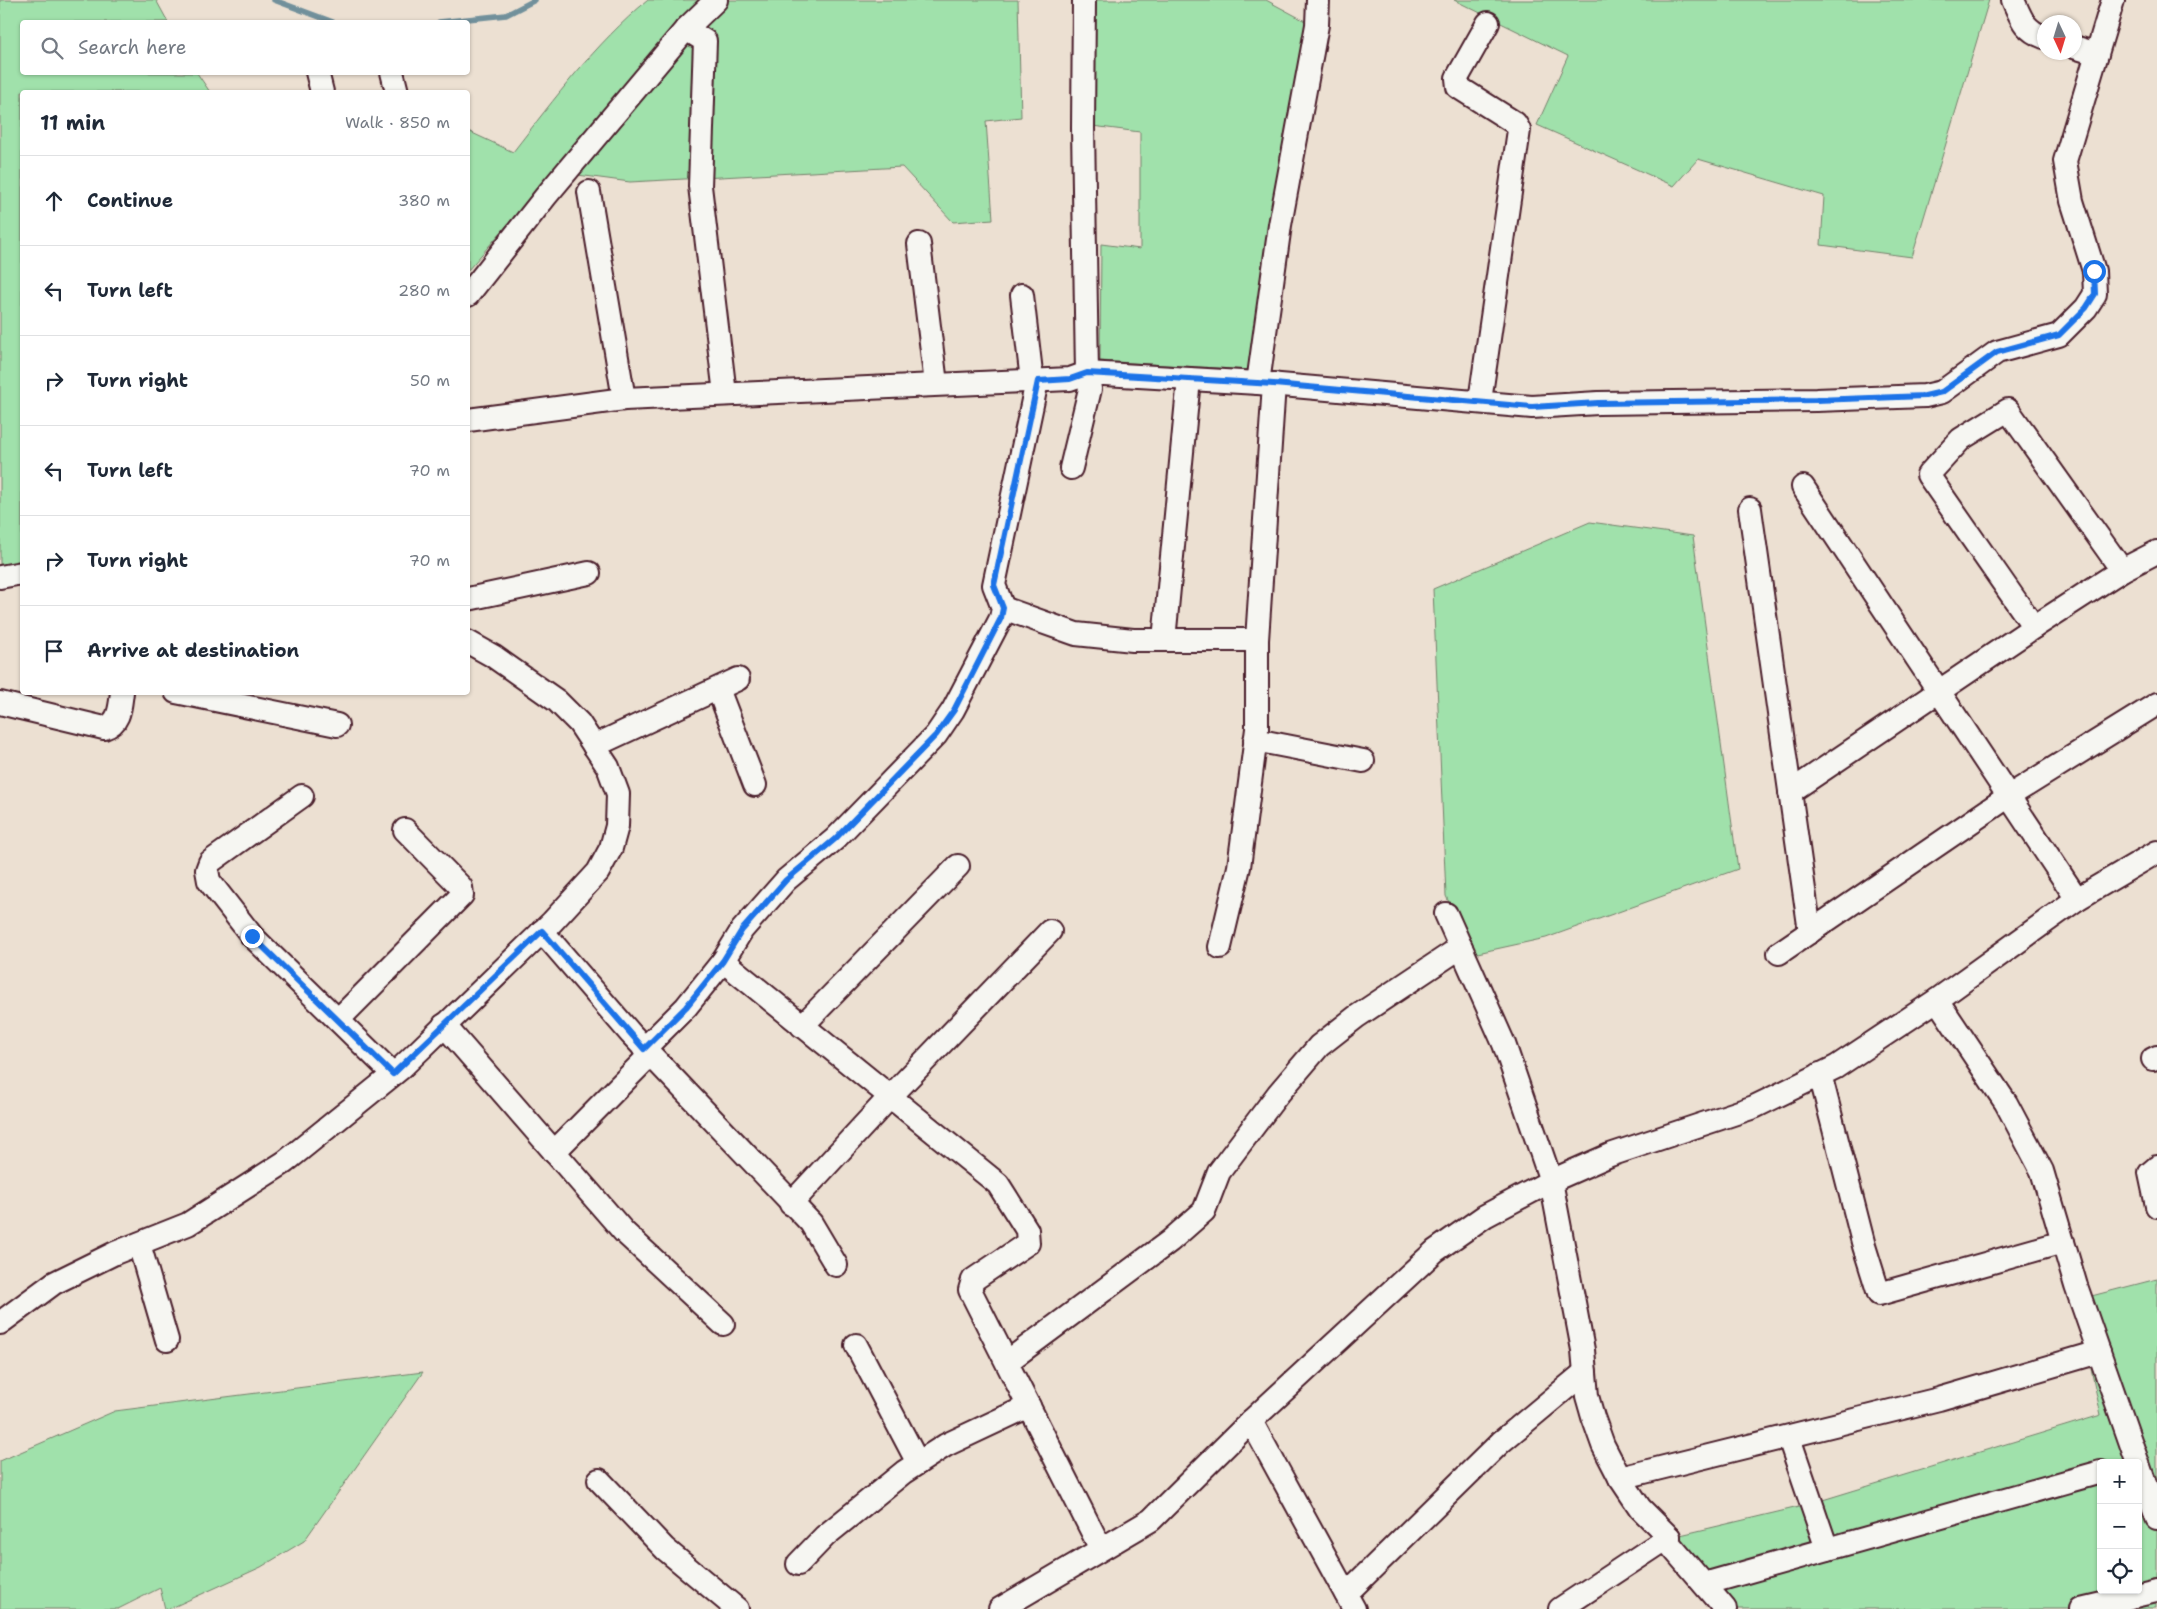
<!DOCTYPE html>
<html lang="en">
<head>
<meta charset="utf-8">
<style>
  :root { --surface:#fff; --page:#f2f2f3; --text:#1f2937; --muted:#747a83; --line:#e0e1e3 }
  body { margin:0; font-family:"Shantell Sans",sans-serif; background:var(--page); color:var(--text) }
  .controls { position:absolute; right:15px; bottom:15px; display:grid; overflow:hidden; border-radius:5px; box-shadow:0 1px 4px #0004 }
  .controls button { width:45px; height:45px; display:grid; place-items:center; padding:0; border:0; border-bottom:1px solid var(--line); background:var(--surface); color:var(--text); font:25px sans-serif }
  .compass { position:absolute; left:2037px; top:15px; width:45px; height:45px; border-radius:50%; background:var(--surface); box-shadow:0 1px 4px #0004; rotate:176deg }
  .stop { position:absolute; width:15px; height:15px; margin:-11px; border:4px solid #1a73e8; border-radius:50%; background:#fff }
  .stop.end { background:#1a73e8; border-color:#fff; box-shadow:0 1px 5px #0008 }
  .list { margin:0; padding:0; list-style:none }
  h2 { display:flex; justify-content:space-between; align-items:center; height:65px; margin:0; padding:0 20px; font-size:21px }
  h2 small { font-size:16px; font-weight:400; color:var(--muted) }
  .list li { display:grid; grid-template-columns:32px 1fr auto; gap:15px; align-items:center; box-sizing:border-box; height:90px; padding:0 20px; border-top:1px solid var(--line) }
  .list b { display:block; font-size:19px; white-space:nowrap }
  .list em { font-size:16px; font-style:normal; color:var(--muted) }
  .icon { flex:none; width:28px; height:28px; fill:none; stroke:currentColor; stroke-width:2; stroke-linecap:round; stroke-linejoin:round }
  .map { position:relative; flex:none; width:2157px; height:1609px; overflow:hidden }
  .search { position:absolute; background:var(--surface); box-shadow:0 1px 4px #0004; left:20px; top:20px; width:450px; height:55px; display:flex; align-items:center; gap:12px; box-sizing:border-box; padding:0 18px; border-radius:5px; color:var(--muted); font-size:19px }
  .panel { position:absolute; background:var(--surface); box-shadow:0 1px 4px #0004; left:20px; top:90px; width:450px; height:605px; border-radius:5px }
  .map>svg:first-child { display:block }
</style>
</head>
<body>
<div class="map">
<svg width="2157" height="1609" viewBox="0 0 2157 1609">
  <rect width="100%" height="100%" fill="#ece0d2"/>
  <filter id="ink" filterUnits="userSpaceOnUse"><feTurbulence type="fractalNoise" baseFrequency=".02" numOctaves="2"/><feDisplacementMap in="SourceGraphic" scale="10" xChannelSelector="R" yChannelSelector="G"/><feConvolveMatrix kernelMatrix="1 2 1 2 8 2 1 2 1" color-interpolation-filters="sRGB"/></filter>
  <g filter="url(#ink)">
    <g fill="#a0e1ab" stroke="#75806b" fill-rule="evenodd">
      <path d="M0,0H156L168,22H22V72L197,73L210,92H22V567L0,570Z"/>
      <path d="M648,0H1018L1021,117L986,121L993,219L953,222L902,167L630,182L570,174L536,192L468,270V131L513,152C555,98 595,44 648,0Z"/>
      <path d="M1094,0H1266L1307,22L1250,370L1100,361L1101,244L1140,249V132L1092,126Z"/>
      <path d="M1454,0H1989L1912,257L1821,245L1824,196L1698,159L1674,186L1537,125L1568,56Z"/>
      <path d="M1590,522L1693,536L1738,869L1546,938L1473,954L1446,896L1433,589Z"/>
      <path d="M2157,1279V1609H1733L1672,1537L1803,1506L2101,1415L2076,1300ZM2101,1463H2138V1590H2101Z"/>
      <path d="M423,1372L304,1541L261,1567L169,1609H165L160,1588L118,1609H0V1461L115,1411Z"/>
    </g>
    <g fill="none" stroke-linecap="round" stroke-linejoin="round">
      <g stroke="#71909b" stroke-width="5.5">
        <path d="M274,0L333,22"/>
        <path d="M439,22L506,15L535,0"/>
      </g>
      <defs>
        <g id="street">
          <path d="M2013,0C2021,18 2024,30 2044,37"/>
          <path d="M686,29L705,41L700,186L725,394"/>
          <path d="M2074,47L2097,54"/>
          <path d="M317,72L322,92"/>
          <path d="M392,72L397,92"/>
          <path d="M589,192L624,399"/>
          <path d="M919,244L936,384"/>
          <path d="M468,295L546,196L686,29L716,0"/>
          <path d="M1022,295L1032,381"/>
          <path d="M1258,383L1532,407L1598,403L1816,400L1925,396L1942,392L1997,352L2059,335L2086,308L2095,294L2094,271L2072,201L2065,161L2113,0"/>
          <path d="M1480,401L1519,130L1515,123L1458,87L1457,78L1488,23"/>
          <path d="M468,420L624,399L1070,379L1087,373L1083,128L1084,0"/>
          <path d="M1071,468L1090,389L1087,373L1258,383L1280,225L1317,25L1318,0"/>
          <path d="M1803,487L2077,899"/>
          <path d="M1750,509L1810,932"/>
          <path d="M0,577L22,573"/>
          <path d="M468,599L589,573"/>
          <path d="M1003,608L1076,634L1133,640H1257"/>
          <path d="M2034,627L1928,475L1961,439L2008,410L2122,570"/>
          <path d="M1164,640L1189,379"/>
          <path d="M718,689L755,785"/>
          <path d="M176,692L337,725"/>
          <path d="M0,703L104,728C120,723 120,707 122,692"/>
          <path d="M1255,740L1363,761"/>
          <path d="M594,746L738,679"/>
          <path d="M1790,792L2034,627L2122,570L2157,552"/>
          <path d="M302,796L210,862L207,870L209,881L252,936L393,1074"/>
          <path d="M1446,914L1504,1044L1551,1181L1583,1350L1587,1396L1593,1417L1603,1445L1620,1478L1640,1508L1669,1537L1666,1540L1725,1609"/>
          <path d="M542,931L631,1034L811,1223L836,1265"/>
          <path d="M1220,947L1239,867L1257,729V640L1274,384"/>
          <path d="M1779,953L2009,796L2157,704"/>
          <path d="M723,961L742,930L786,880L835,839L936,735L953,710L1001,618L1003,608L994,585L1037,381"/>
          <path d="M1937,1000L2006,1103L2042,1171L2076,1286L2157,1518"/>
          <path d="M338,1020L462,895L461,887L405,830"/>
          <path d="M444,1025L624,1232L723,1324"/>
          <path d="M802,1026L958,866"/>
          <path d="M644,1049L686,1007L723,961L998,1184L1027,1230L1028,1243L973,1280L970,1290L1101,1549"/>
          <path d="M2153,1059L2157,1057"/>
          <path d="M1820,1074L1864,1246L1879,1294L2063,1242"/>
          <path d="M554,1152L650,1055"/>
          <path d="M2157,1167L2150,1173L2157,1206"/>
          <path d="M791,1204L889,1098L1050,931"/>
          <path d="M139,1244L167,1340"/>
          <path d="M0,1323L54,1283L115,1253L188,1224L285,1162L400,1069L552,922L598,872L611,848L617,826L618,794L608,767L579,723L557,701L493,656L468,642"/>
          <path d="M856,1345L918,1463"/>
          <path d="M1007,1362L1170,1241L1204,1211L1219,1172L1278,1094L1319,1046L1356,1017L1461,947"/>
          <path d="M1251,1421L1354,1609"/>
          <path d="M1789,1438L1827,1549"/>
          <path d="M1620,1478L1939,1399L2099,1352"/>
          <path d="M599,1480L665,1549L737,1609"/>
          <path d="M798,1564L825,1536L904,1472L946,1445L1029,1406"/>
          <path d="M1704,1584L2101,1472"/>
          <path d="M1346,1594L1501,1442L1585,1372"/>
          <path d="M1000,1609L1151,1520L1251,1421L1435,1251L1485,1216L1551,1181L1610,1155L1754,1107L1836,1067L1937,1000L2077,899L2157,852"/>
          <path d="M1560,1609L1669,1537"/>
          <path d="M2080,1609L2157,1591"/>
        </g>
      </defs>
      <use href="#street" stroke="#4a1f2b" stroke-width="26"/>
      <use href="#street" stroke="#f6f6f2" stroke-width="22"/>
    </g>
  </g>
  <g fill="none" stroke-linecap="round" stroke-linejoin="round" filter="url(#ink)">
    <path stroke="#1a73e8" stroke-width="6" d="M252,936L393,1074L542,931L644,1049L686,1007L723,961L742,930L786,880L835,839L936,735L954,710L1001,618L1003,608L994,585L1038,381L1070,379L1087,373L1274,384L1532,407L1598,403L1816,400L1925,396L1942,392L1997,352L2059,335L2086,308L2095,294L2094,271"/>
  </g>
</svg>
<div class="controls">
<button>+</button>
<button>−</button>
<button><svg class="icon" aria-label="locate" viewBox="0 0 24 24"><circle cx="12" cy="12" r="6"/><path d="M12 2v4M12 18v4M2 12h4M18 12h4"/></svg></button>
</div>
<svg class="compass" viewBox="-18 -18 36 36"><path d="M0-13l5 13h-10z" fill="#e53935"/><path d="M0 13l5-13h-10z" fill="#747a83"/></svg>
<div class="stop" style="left:2094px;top:271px"></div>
<div class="stop end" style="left:252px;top:936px"></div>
<div class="search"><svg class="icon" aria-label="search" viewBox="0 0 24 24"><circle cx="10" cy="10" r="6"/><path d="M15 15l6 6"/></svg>Search here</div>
<section class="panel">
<h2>11 min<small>Walk · 850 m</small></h2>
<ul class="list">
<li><svg class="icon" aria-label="ahead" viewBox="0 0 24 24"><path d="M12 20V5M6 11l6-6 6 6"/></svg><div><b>Continue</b></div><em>380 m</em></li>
<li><svg class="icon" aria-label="left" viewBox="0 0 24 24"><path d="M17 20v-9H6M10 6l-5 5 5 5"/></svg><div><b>Turn left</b></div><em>280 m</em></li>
<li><svg class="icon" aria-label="right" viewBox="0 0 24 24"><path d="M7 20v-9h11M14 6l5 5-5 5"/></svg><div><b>Turn right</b></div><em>50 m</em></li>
<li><svg class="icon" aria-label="left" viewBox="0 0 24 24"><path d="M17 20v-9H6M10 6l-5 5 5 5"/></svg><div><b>Turn left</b></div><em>70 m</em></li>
<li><svg class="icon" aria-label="right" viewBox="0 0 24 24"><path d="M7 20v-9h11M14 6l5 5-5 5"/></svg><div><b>Turn right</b></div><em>70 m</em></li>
<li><svg class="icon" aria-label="arrive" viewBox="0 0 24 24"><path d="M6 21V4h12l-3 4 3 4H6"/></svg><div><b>Arrive at destination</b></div></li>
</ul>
</section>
</div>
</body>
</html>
